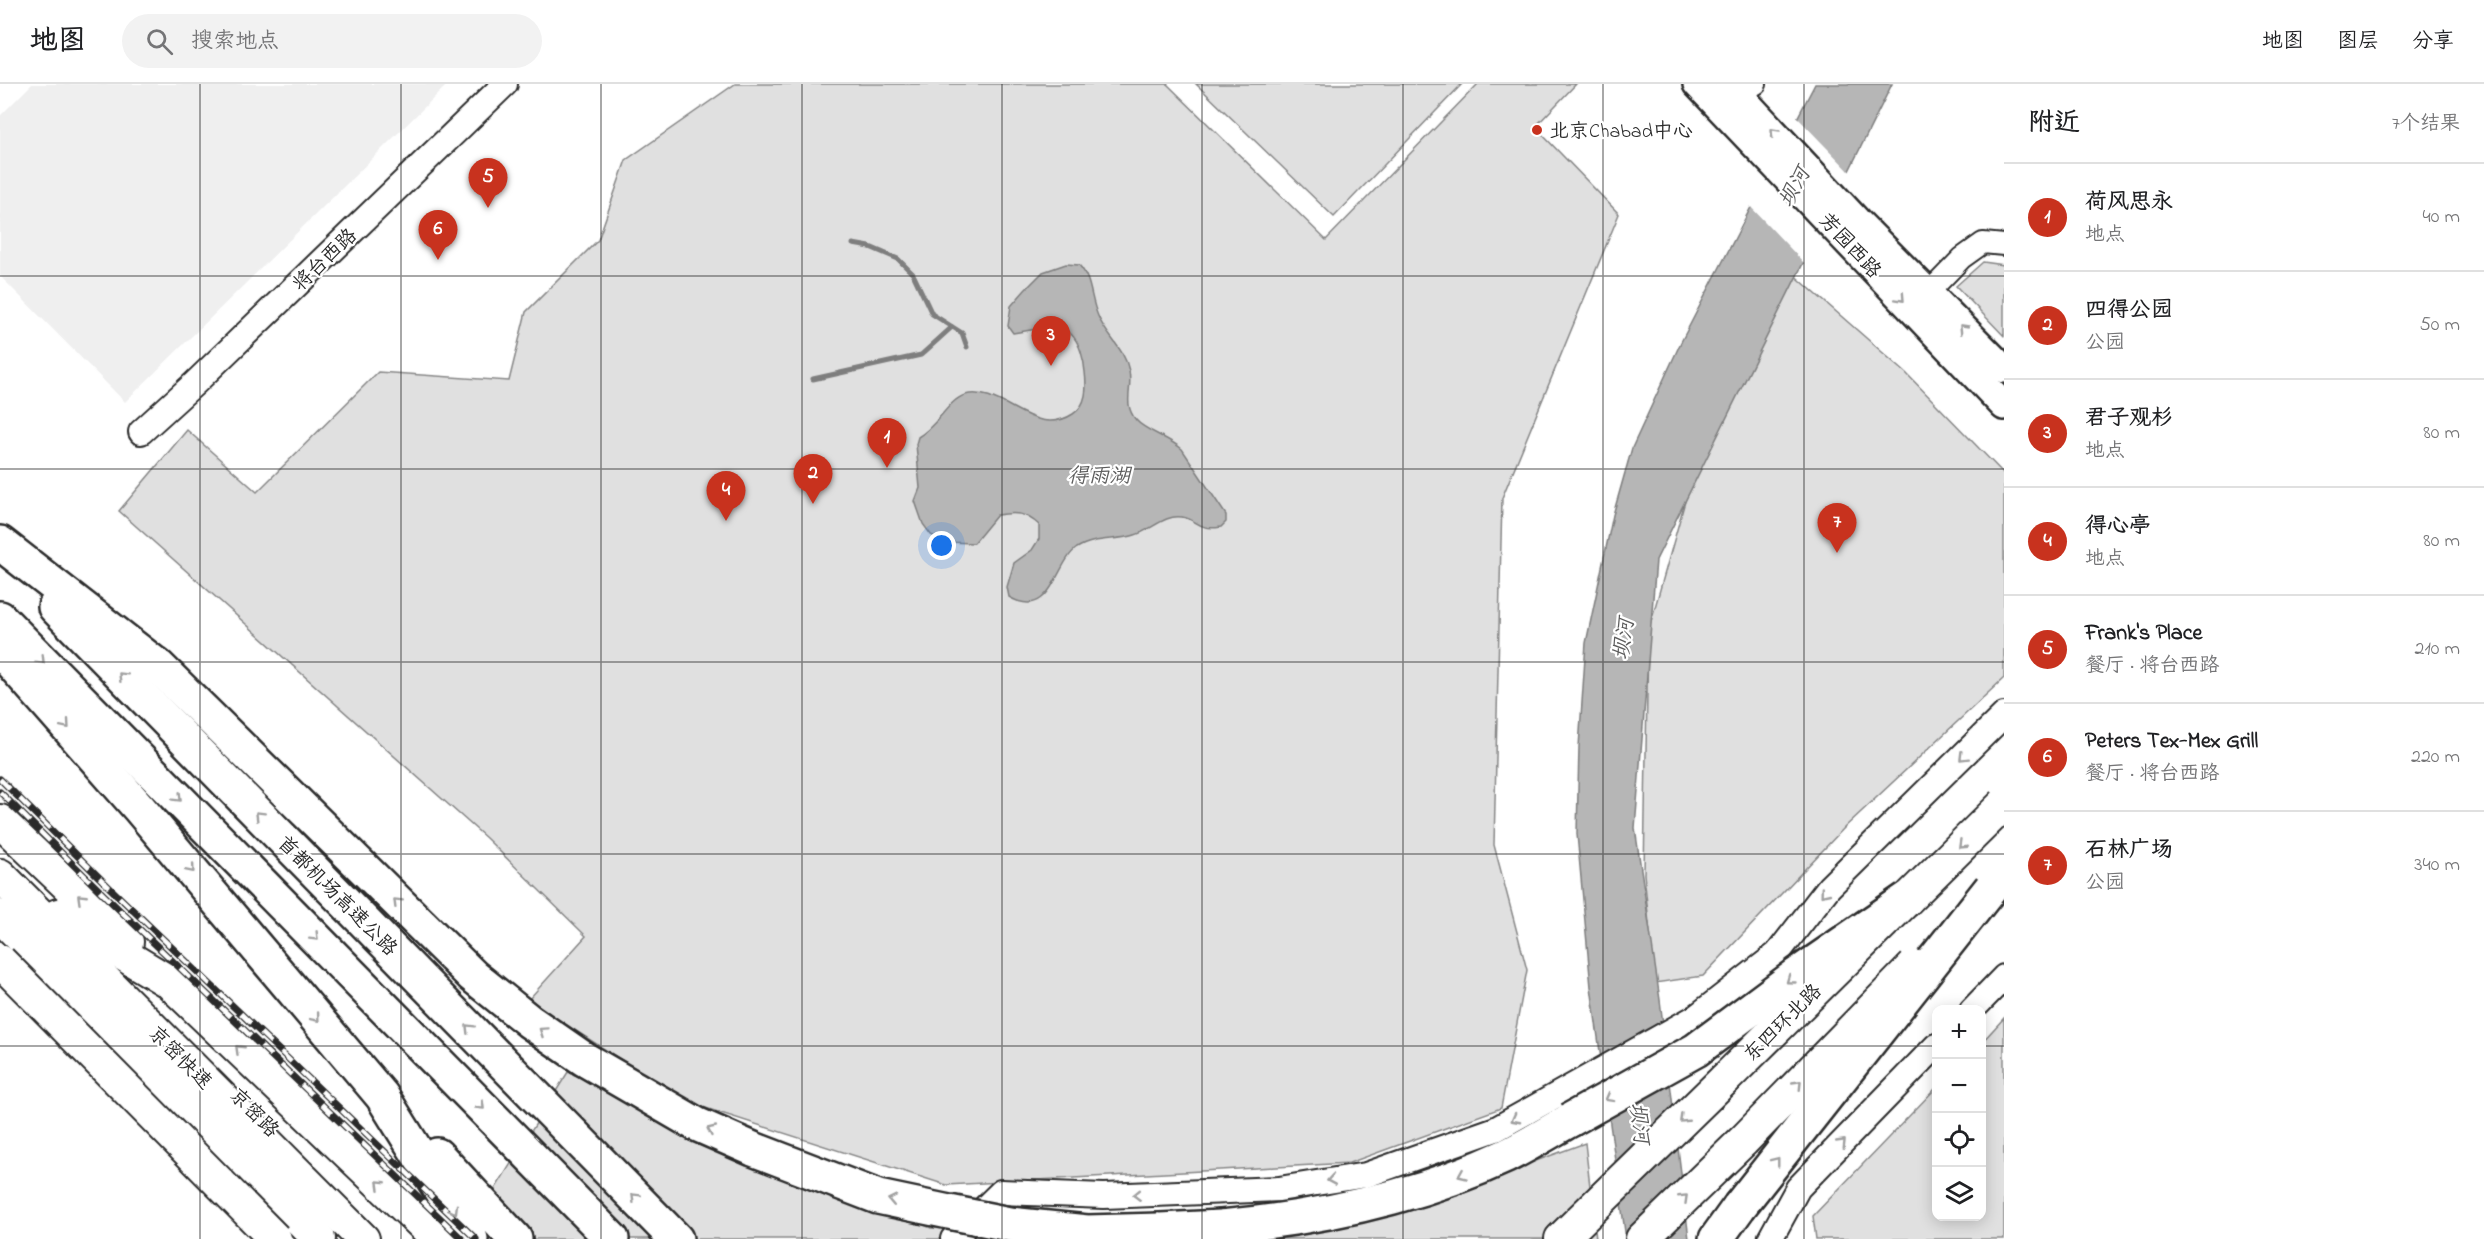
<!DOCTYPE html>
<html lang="zh">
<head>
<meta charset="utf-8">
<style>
  :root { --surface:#fff; --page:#f2f2f2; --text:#202124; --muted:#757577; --line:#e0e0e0; --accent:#c8321e }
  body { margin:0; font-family:"Indie Flower","LXGW WenKai TC",sans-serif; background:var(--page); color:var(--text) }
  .controls { position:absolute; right:18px; bottom:18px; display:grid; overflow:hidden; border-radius:12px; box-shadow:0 3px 15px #0003 }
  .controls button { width:54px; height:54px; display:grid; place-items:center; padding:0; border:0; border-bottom:2px solid var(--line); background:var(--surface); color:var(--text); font:30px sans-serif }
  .you { position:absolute; left:942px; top:462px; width:21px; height:21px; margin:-15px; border:4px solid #fff; border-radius:50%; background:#1a73e8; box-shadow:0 0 0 9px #1a73e833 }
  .badge { display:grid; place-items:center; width:39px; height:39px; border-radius:50%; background:var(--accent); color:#fff; font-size:20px; font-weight:700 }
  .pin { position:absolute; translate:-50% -50px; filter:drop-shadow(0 2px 3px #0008) }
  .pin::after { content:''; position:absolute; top:32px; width:21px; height:18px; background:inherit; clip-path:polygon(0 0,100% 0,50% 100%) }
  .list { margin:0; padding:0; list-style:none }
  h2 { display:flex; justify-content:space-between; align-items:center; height:78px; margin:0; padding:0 24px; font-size:26px }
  h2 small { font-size:20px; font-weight:400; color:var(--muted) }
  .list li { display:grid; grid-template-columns:39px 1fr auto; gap:18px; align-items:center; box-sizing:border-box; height:108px; padding:0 24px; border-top:2px solid var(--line) }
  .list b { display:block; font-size:22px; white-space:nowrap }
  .list p { margin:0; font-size:20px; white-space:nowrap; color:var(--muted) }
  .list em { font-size:20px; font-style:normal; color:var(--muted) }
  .icon { flex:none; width:33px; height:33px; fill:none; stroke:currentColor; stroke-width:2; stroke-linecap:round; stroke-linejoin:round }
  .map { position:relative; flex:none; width:2004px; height:1155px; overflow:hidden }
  header { display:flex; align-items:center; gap:36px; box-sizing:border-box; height:84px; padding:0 30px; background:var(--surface); border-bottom:2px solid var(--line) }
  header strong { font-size:28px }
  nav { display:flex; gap:33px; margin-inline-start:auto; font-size:21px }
  .search { width:420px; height:54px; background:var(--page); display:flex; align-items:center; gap:15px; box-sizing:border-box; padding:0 21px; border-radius:33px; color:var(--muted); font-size:22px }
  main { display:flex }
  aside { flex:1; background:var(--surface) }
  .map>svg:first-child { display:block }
</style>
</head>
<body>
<header>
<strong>地图</strong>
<div class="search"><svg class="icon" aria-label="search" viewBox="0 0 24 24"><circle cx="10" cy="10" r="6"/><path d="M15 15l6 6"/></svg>搜索地点</div>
<nav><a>地图</a><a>图层</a><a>分享</a></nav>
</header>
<main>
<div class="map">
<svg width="2004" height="1155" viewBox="0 0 2004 1155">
  <rect width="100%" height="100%" fill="#fff"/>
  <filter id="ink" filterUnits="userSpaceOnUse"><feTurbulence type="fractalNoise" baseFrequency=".0167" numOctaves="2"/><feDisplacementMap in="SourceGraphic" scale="12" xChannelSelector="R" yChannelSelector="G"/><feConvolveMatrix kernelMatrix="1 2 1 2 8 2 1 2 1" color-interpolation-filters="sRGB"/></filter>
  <g filter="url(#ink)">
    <path fill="#efefef" d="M32,0H448L125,318L0,192V32Z"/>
    <g fill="#e0e0e0" stroke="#868686" stroke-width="1.5">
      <path d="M735,0H1167L1326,156L1478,0H1576L1535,43L1619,130L1502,414L1494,761L1527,886L1501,1024L1349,1079L946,1101L687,1018L528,916L586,852L486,754L119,427L187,346L257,408L378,288L509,297L526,228L598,156L626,76Z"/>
      <path d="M1196,0H1462L1334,133Z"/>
      <path d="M1983,178L2004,181V252L1956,202Z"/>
      <path d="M1784,182L1906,289L2004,390V594L1845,743L1703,892L1655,899L1644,790L1648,548L1695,382Z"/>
      <path d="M2004,934V1155H1816L1813,1132L1936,1004V1132H1982V958Z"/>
      <path d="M568,988L931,1144L1151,1155H464Z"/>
      <path d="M1585,1059L1596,1155H1260L1391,1130Z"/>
    </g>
    <g fill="#b6b6b6" stroke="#7e7e7e" stroke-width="1.5">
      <path d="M1815,0H1892L1656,476L1635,744L1660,916L1689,1155H1626L1591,903L1577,750L1579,663L1586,559L1613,431L1632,364L1681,258Z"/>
      <path d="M1066,180L1079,181C1092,195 1090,214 1098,232C1106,252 1125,265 1129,287C1133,305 1122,319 1136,336C1145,347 1168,353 1182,365L1226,431V438L1221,443C1198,447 1199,436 1182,433C1165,430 1150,447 1135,451C1116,457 1094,453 1077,464C1055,479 1052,538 1009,513L1007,503L1014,479L1032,466L1039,455V441C1025,428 1015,428 997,431L974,459L945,458L931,451L923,440L915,417L920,404L916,360L918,353C937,343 948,316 965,311C1002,301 1033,356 1073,330C1087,321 1087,304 1085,288C1084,276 1080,259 1071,250C1060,239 1027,247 1013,249L1008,242L1011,222L1025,206L1043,188Z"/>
    </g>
    <path fill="#fff" d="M1795,31L1852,90L1806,181L1748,120Z"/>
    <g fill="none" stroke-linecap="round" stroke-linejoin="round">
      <g stroke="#7e7e7e" stroke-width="5">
        <path d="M853,160L870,163L898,175L913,190L932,230L962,249L967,263"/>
        <path d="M813,295L921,271L952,243"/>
      </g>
      <defs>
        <g id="minor">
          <path d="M1738,9L1756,0"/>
          <path d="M1929,208L1962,174L1983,159L2004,161"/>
        </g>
        <g id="tertiary">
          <path d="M141,348L195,299L505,0"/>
          <path d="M1972,926L2004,893"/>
          <path d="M953,1155L1001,1108L1104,1112L1279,1105L1366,1091L1496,1045L1696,933L1777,870L1829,803L2004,631"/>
          <path d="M1770,1155L1798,1104L1936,962"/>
        </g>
        <g id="secondary">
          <path d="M1697,0L2004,322"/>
          <path d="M1729,0L1857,137L2004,285"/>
        </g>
        <g id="trunk">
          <path d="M0,737L127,858"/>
          <path d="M0,791L363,1155"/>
          <path d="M58,831L169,898L438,1155"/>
          <path d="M0,832L319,1155"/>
          <path d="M1561,1155L1725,995"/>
          <path d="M1642,1155L1743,1057"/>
        </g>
        <g id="motorway">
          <path d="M0,459L159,583L473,892L529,937L584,975L696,1040L753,1065L878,1113L949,1128"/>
          <path d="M55,523L676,1155"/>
          <path d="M0,534L612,1155"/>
          <path d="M0,566L139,724L382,1012L471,1155"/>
          <path d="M437,1071L515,1155"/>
          <path d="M1009,1140L1087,1148L1160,1146"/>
          <path d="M1221,1143C1320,1134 1416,1114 1506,1072C1528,1061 1549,1048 1570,1036"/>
          <path d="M1716,1155L1739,1123"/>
        </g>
      </defs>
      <use href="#minor" stroke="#2b2b2b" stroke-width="24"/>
      <use href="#tertiary" stroke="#2b2b2b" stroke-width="28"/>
      <use href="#secondary" stroke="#2b2b2b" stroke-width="32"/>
      <use href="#trunk" stroke="#2b2b2b" stroke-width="36"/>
      <use href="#motorway" stroke="#2b2b2b" stroke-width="38"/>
      <use href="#minor" stroke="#fff" stroke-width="20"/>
      <use href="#tertiary" stroke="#fff" stroke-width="24"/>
      <use href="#secondary" stroke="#fff" stroke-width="27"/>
      <use href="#trunk" stroke="#fff" stroke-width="32"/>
      <use href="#motorway" stroke="#fff" stroke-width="33"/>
      <defs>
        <g id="rail">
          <path d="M0,695L115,809L476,1155"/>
          <path d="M0,708L105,812L462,1155"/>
        </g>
      </defs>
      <use href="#rail" stroke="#2b2b2b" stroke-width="7"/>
      <use href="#rail" stroke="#fff" stroke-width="4.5" stroke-dasharray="14" stroke-linecap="butt"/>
      <defs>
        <g id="trunk-bridge">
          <path d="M0,877L275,1155"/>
          <path d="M1725,995L2004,720"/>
          <path d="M1743,1057L1914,882"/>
        </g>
        <g id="motorway-bridge">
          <path d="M1570,1036L1696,966L1798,890L1907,815"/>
          <path d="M1739,1123L1991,804"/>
          <path d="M949,1128L1009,1140"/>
          <path d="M1160,1146L1221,1143"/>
        </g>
      </defs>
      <use href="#trunk-bridge" stroke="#2b2b2b" stroke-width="36" stroke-linecap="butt"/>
      <use href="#motorway-bridge" stroke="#2b2b2b" stroke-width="38" stroke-linecap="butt"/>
      <use href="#trunk-bridge" stroke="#fff" stroke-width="32"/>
      <use href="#motorway-bridge" stroke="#fff" stroke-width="33"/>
    </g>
    <defs><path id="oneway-chevron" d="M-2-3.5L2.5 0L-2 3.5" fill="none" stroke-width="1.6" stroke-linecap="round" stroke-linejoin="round" transform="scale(1.5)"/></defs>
    <g stroke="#a0a0a0">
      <use href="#oneway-chevron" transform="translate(1774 48) rotate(-133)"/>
      <use href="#oneway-chevron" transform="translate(1901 214) rotate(47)"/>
      <use href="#oneway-chevron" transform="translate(1963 244) rotate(-134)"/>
      <use href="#oneway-chevron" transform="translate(41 576) rotate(45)"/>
      <use href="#oneway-chevron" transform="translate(122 592) rotate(-135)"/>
      <use href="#oneway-chevron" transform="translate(66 641) rotate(49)"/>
      <use href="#oneway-chevron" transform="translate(1963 673) rotate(135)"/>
      <use href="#oneway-chevron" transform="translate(178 714) rotate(45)"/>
      <use href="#oneway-chevron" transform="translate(259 731) rotate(-135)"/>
      <use href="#oneway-chevron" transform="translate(1962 761) rotate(136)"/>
      <use href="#oneway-chevron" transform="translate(191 785) rotate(50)"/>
      <use href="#oneway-chevron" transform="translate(1824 809) rotate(129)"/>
      <use href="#oneway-chevron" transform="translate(81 814) rotate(-136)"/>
      <use href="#oneway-chevron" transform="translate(397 818) rotate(-135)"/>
      <use href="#oneway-chevron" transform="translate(315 853) rotate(45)"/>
      <use href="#oneway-chevron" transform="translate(1790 896) rotate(144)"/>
      <use href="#oneway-chevron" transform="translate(316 934) rotate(50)"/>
      <use href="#oneway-chevron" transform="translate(469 944) rotate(-135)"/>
      <use href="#oneway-chevron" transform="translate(543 947) rotate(-146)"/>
      <use href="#oneway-chevron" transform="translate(239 965) rotate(-136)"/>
      <use href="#oneway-chevron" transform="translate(1798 1000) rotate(-46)"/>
      <use href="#oneway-chevron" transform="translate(1609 1014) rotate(151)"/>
      <use href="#oneway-chevron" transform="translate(481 1022) rotate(45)"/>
      <use href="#oneway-chevron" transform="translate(1515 1035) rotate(152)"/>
      <use href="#oneway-chevron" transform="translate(1683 1035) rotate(136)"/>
      <use href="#oneway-chevron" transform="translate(711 1046) rotate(-155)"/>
      <use href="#oneway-chevron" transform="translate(1842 1059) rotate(-46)"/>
      <use href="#oneway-chevron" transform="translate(1776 1077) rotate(-52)"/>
      <use href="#oneway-chevron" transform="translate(1462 1091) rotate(157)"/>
      <use href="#oneway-chevron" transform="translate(1331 1096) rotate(170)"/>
      <use href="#oneway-chevron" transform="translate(380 1100) rotate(-136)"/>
      <use href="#oneway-chevron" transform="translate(1137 1111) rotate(179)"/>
      <use href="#oneway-chevron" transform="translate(635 1113) rotate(-135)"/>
      <use href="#oneway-chevron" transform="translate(1684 1114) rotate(-44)"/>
      <use href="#oneway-chevron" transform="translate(892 1116) rotate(-168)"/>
      <use href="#oneway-chevron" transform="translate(454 1126) rotate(59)"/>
    </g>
  </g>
  <path fill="none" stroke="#2b2b2b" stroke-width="1.5" stroke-opacity="0.55" d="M200,0V1155M401,0V1155M601,0V1155M802,0V1155M1002,0V1155M1202,0V1155M1403,0V1155M1603,0V1155M1804,0V1155M0,192H2004M0,385H2004M0,578H2004M0,770H2004M0,962H1936M1982,962H2004"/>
  <circle fill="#c8321e" stroke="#fff" stroke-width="2" cx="1537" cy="46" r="6"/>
  <g text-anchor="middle" stroke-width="4.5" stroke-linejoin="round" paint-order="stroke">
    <g font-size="20" fill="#2b2b2b" stroke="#fff" text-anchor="start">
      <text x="1549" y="53">北京Chabad中心</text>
    </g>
    <g font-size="20" fill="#2b2b2b" stroke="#fff">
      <text transform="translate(1851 161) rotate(47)" y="7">芳园西路</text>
      <text transform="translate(324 175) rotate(-44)" y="7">将台西路</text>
      <text transform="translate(338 811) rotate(45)" y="7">首都机场高速公路</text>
      <text transform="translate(1782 938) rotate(-45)" y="7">东四环北路</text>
      <text transform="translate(181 973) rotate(45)" y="7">京密快速</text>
      <text transform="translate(255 1028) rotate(45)" y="7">京密路</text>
    </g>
    <g font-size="21" font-style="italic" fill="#5c5c5c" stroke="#fff">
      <text transform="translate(1794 103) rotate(-62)" y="7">坝河</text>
      <text x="1099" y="398">得雨湖</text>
      <text transform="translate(1623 555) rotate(-82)" y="7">坝河</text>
      <text transform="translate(1640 1039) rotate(83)" y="7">坝河</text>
    </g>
  </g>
</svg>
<div class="controls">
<button>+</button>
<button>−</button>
<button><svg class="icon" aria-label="locate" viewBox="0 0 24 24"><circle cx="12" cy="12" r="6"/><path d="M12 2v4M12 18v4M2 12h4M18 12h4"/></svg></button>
<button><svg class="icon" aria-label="layers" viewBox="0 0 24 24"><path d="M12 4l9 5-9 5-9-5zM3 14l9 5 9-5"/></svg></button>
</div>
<div class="you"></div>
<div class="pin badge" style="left:887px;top:384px">1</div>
<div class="pin badge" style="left:813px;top:420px">2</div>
<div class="pin badge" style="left:1051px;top:282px">3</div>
<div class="pin badge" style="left:726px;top:437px">4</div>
<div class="pin badge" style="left:488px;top:124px">5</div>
<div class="pin badge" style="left:438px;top:176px">6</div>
<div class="pin badge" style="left:1837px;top:469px">7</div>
</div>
<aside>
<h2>附近<small>7个结果</small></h2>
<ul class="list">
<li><span class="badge">1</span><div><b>荷风思永</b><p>地点</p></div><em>40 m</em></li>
<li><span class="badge">2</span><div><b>四得公园</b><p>公园</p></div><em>50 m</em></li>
<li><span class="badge">3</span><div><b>君子观杉</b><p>地点</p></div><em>80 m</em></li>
<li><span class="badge">4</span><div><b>得心亭</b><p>地点</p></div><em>80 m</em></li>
<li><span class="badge">5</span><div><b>Frank's Place</b><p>餐厅 · 将台西路</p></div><em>210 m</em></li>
<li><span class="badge">6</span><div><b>Peters Tex-Mex Grill</b><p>餐厅 · 将台西路</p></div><em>220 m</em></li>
<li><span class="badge">7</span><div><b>石林广场</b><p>公园</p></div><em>340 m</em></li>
</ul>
</aside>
</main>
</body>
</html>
